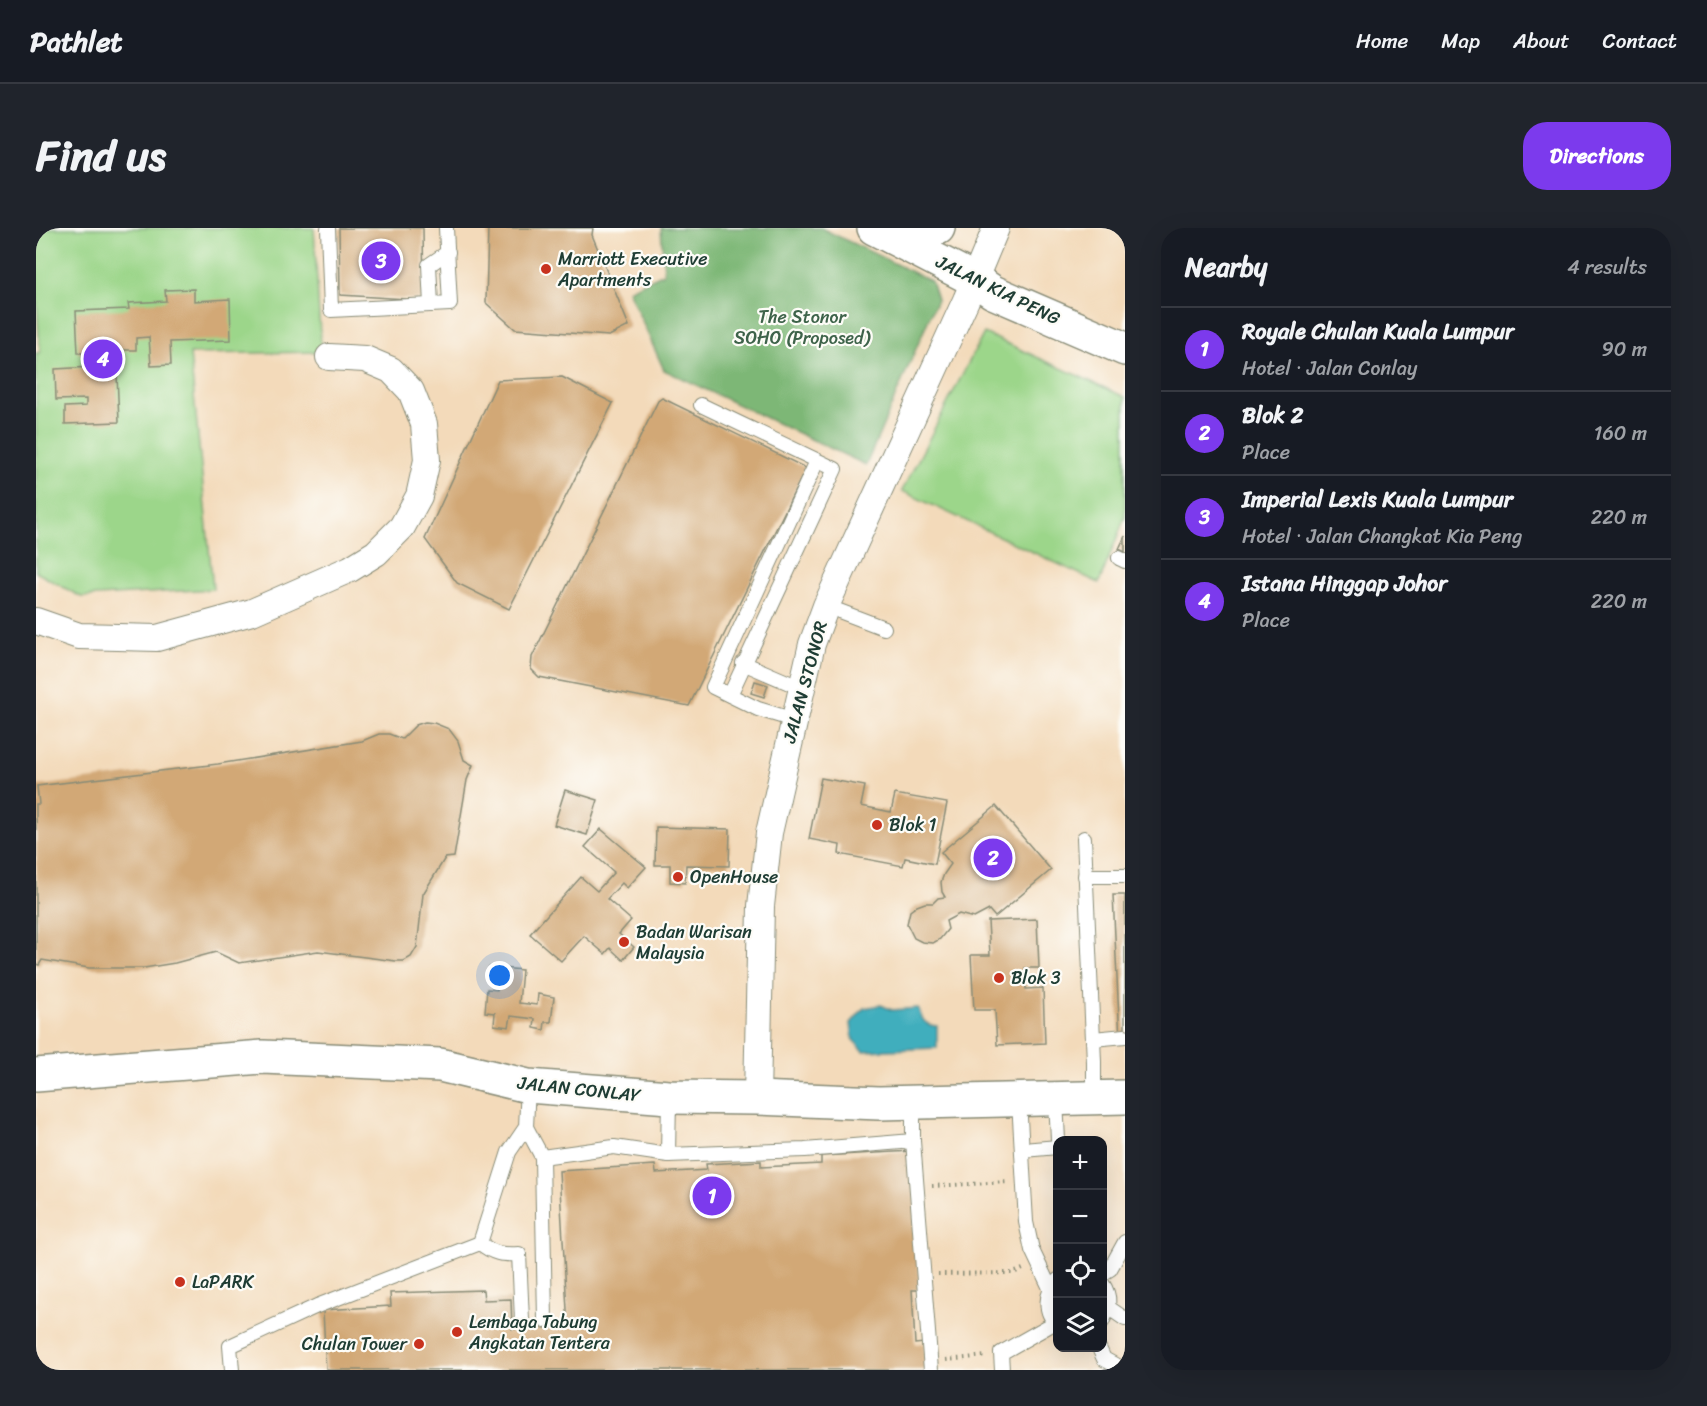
<!DOCTYPE html>
<html lang="en">
<head>
<meta charset="utf-8">
<style>
  :root { --surface:#171b24; --page:#20242c; --text:#f1f3f6; --muted:#9ea1a6; --line:#363941; --accent:#7c3aed }
  body { margin:0; font-family:Sriracha,sans-serif; background:var(--page); color:var(--text) }
  .controls { position:absolute; right:18px; bottom:18px; display:grid; overflow:hidden; border-radius:12px; box-shadow:0 6px 24px #0002 }
  .controls button { width:54px; height:54px; display:grid; place-items:center; padding:0; border:0; border-bottom:2px solid var(--line); background:var(--surface); color:var(--text); font:30px sans-serif }
  .you { position:absolute; left:464px; top:748px; width:21px; height:21px; margin:-15px; border:4px solid #fff; border-radius:50%; background:#1a73e8; box-shadow:0 0 0 9px #1a73e833 }
  .badge { display:grid; place-items:center; width:39px; height:39px; border-radius:50%; background:var(--accent); color:#fff; font-size:20px; font-weight:700 }
  .pin { position:absolute; translate:-50% -50%; border:3px solid #fff; box-shadow:0 2px 6px #0006 }
  .list { margin:0; padding:0; list-style:none }
  h2 { display:flex; justify-content:space-between; align-items:center; height:78px; margin:0; padding:0 24px; font-size:26px }
  h2 small { font-size:20px; font-weight:400; color:var(--muted) }
  .list li { display:grid; grid-template-columns:39px 1fr auto; gap:18px; align-items:center; box-sizing:border-box; height:84px; padding:0 24px; border-top:2px solid var(--line) }
  .list b { display:block; font-size:22px; white-space:nowrap }
  .list p { margin:0; font-size:20px; white-space:nowrap; color:var(--muted) }
  .list em { font-size:20px; font-style:normal; color:var(--muted) }
  .icon { flex:none; width:33px; height:33px; fill:none; stroke:currentColor; stroke-width:2; stroke-linecap:round; stroke-linejoin:round }
  .map { position:relative; flex:none; width:1089px; height:1142px; overflow:hidden; border-radius:24px }
  header { display:flex; align-items:center; gap:36px; box-sizing:border-box; height:84px; padding:0 30px; background:var(--surface); border-bottom:2px solid var(--line) }
  header strong { font-size:28px }
  nav { display:flex; gap:33px; margin-inline-start:auto; font-size:21px }
  .intro { display:flex; align-items:center; justify-content:space-between; box-sizing:border-box; height:144px; padding:0 36px }
  h1 { margin:0; font-size:42px }
  .button { padding:15px 27px; border-radius:24px; background:var(--accent); color:#fff; font-size:21px; font-weight:700 }
  main { display:flex; gap:36px; padding:0 36px }
  aside { flex:1; background:var(--surface); border-radius:24px; box-shadow:0 6px 24px #0002 }
  .map>svg:first-child { display:block }
</style>
</head>
<body>
<header>
<strong>Pathlet</strong>
<nav><a>Home</a><a>Map</a><a>About</a><a>Contact</a></nav>
</header>
<div class="intro"><h1>Find us</h1><a class="button">Directions</a></div>
<main>
<div class="map">
<svg width="1089" height="1142" viewBox="0 0 1089 1142">
  <rect width="100%" height="100%" fill="#fdfcf7"/>
  <filter id="ink" filterUnits="userSpaceOnUse"><feTurbulence type="fractalNoise" baseFrequency=".0167" numOctaves="2"/><feDisplacementMap in="SourceGraphic" scale="12" xChannelSelector="R" yChannelSelector="G"/><feConvolveMatrix kernelMatrix="1 2 1 2 8 2 1 2 1" color-interpolation-filters="sRGB"/></filter>
  <filter id="wash" filterUnits="userSpaceOnUse"><feTurbulence type="fractalNoise" baseFrequency=".008" numOctaves="4" result="noise"/><feDisplacementMap in="SourceGraphic" scale="24" xChannelSelector="R" yChannelSelector="G"/><feGaussianBlur stdDeviation="1.35" result="paint"/><feColorMatrix in="noise" values="0 0 0 0 0 0 0 0 0 0 0 0 0 0 0 0 0 1.4 0 .05"/><feComposite in="paint" operator="in"/></filter>
  <g filter="url(#wash)">
    <rect width="100%" height="100%" fill="#f3daba"/>
    <g fill="#9cd68a" stroke="#5e8a5f" stroke-width="1.5">
      <path d="M0,0H278L285,124L154,126L177,361L45,369L0,344V125H4L0,58Z"/>
      <path d="M948,105L1089,169V289L1063,355L866,263Z"/>
    </g>
    <path fill="#7db776" stroke="#4e7a55" stroke-width="1.5" d="M625,0H785L895,53L901,72L830,237L628,142L592,62L628,45Z"/>
    <path fill="#40aebd" stroke="#307678" stroke-width="1.5" d="M845,777L856,782L882,780C886,791 888,797 901,798V820L828,823L817,812L815,795L828,780Z"/>
    <g id="blocks">
      <g fill="#d2a876">
        <path d="M303,0H387L388,72L304,67Z"/>
        <path d="M452,0H557L556,7L593,98L573,108L479,101L450,75Z"/>
        <path d="M158,61V73L194,71L195,112L134,114L135,137L115,138L113,109L100,110V122H80L83,194L29,196V179L50,178V171L20,172L19,141L55,139L54,125H42L40,83L93,81L92,75L130,73L129,62Z"/>
        <path d="M526,149L577,175L473,381L421,355L389,311L462,152Z"/>
        <path d="M626,170L770,240L653,478L503,449L495,441L496,429L622,173Z"/>
        <path d="M1089,308V324L1083,321Z"/>
        <path d="M719,453L732,457L728,469L715,465Z"/>
        <path d="M389,494L398,495L413,501L422,513L428,532L437,537L431,552L418,629L409,630L387,666L381,719L375,729L368,733H360L282,723L203,735L180,724L139,735L108,740H53L6,732L3,737L0,736V576H3L1,558L182,536L326,513L343,506H353L366,511L380,497Z"/>
        <path d="M785,550L829,558L825,578L855,584L859,566L911,575L899,636L869,630L867,638L803,626L804,617L773,611Z"/>
        <path d="M529,562L562,572L551,607L518,597Z"/>
        <path d="M960,578L1015,642L959,689L953,682L938,690L923,686L910,693L912,701L904,711L897,715L886,714L878,710L871,696L874,683L881,678L889,675H897L902,670L909,669L906,664L905,654L908,646L915,636L905,624Z"/>
        <path d="M620,599L694,601L693,638L650,637L649,655L634,654V637H619Z"/>
        <path d="M565,601L610,639L591,660L586,655L571,671L595,692L583,706L598,719L587,732L574,720L569,726L548,708L525,733L494,706L545,649L561,663L578,644L549,619Z"/>
        <path d="M1077,667H1089V812H1084Z"/>
        <path d="M1001,691L1003,740H989L990,761L1007,760L1009,815L961,817L959,782H938L935,727H954L952,693Z"/>
        <path d="M453,739L486,742L483,775L501,777L502,766L518,769L515,794H509L508,802L498,800L499,791L475,788L473,799L458,797L459,785L449,784L451,761L461,762L462,754L452,752Z"/>
        <path d="M877,923L884,1062H876L879,1116L888,1115L889,1142H290L287,1082L355,1078L354,1065L447,1062L448,1072L475,1071L476,1101L532,1099L523,943L619,937L620,945L671,942L670,936L725,933V939L785,936V928Z"/>
      </g>
    </g>
  </g>
  <g filter="url(#ink)">
    <use href="#blocks" fill-opacity="0" stroke="#898c77" stroke-width="1.5"/>
    <g fill="none" stroke-linecap="round" stroke-linejoin="round">
      <defs>
        <g id="service">
          <path d="M292,0L295,82L414,76L410,0"/>
          <path d="M395,77L393,37L412,24"/>
          <path d="M665,177L799,241L694,467"/>
          <path d="M1083,330L1089,333"/>
          <path d="M790,378L848,400"/>
          <path d="M707,435L765,460"/>
          <path d="M758,492L722,481L677,459L781,233"/>
          <path d="M1048,610L1058,834V870"/>
          <path d="M1049,648H1089"/>
          <path d="M1057,811L1089,808"/>
          <path d="M1020,872L1022,912"/>
          <path d="M983,873L990,994L996,1022L1014,1060"/>
          <path d="M877,875V913L895,1142"/>
          <path d="M490,899L492,858"/>
          <path d="M987,922L1022,919"/>
          <path d="M632,927L633,869"/>
          <path d="M506,929L578,919L632,927L769,922L877,913"/>
          <path d="M444,1015C457,1026 466,1027 483,1026L486,1092"/>
          <path d="M1066,1046L1074,1041L1089,1014"/>
          <path d="M1022,1052C1009,1065 1007,1084 1022,1097"/>
          <path d="M1066,1055C1076,1069 1073,1080 1066,1094"/>
          <path d="M1073,1080L1089,1091"/>
          <path d="M1063,1120L1068,1131L1088,1142"/>
          <path d="M196,1142L194,1118L281,1078L444,1015L473,924L490,899L506,929L509,1092"/>
          <path d="M966,1142L965,1125L1018,1095"/>
        </g>
        <g id="minor">
          <path d="M0,393L43,408L121,410L216,384L314,341L340,325L366,299L383,268L391,232L388,196L375,163L355,142L329,131L293,129"/>
          <path d="M721,870L725,678L733,605L776,416L790,378L930,72L960,0"/>
        </g>
        <g id="tertiary">
          <path d="M838,0L939,52L957,64L1089,121"/>
          <path d="M856,9L902,0"/>
          <path d="M0,847L227,829L404,837L492,858L633,869L721,870L843,875L1089,869"/>
        </g>
      </defs>
      <use href="#service" stroke="#898c77" stroke-width="16"/>
      <use href="#minor" stroke="#898c77" stroke-width="28"/>
      <use href="#tertiary" stroke="#898c77" stroke-width="36"/>
      <g stroke="#898c77" stroke-width="4" stroke-dasharray="1.5 4.5" stroke-linecap="butt">
        <path d="M896,958L973,954"/>
        <path d="M902,1046L977,1045L987,1041"/>
        <path d="M910,1132L950,1128"/>
      </g>
      <use href="#service" stroke="#fff" stroke-width="14"/>
      <use href="#minor" stroke="#fff" stroke-width="26"/>
      <use href="#tertiary" stroke="#fff" stroke-width="33"/>
    </g>
  </g>
  <g fill="#c8321e" stroke="#fdfcf7" stroke-width="2">
    <circle cx="510" cy="41" r="6"/>
    <circle cx="841" cy="597" r="6"/>
    <circle cx="642" cy="649" r="6"/>
    <circle cx="588" cy="714" r="6"/>
    <circle cx="963" cy="750" r="6"/>
    <circle cx="144" cy="1054" r="6"/>
    <circle cx="421" cy="1104" r="6"/>
    <circle cx="383" cy="1116" r="6"/>
  </g>
  <g text-anchor="middle" stroke-width="4.5" stroke-linejoin="round" paint-order="stroke">
    <g font-size="18" fill="#1f3d34" stroke="#fdfcf7" text-anchor="start">
      <text x="522" y="37">Marriott Executive<tspan x="522" dy="21">Apartments</tspan></text>
      <text x="853" y="603">Blok 1</text>
      <text x="654" y="655">OpenHouse</text>
      <text x="600" y="710">Badan Warisan<tspan x="600" dy="21">Malaysia</tspan></text>
      <text x="975" y="756">Blok 3</text>
      <text x="156" y="1060">LaPARK</text>
      <text x="433" y="1100">Lembaga Tabung<tspan x="433" dy="21">Angkatan Tentera</tspan></text>
      <text x="371" y="1122" text-anchor="end">Chulan Tower</text>
    </g>
    <g font-size="18" fill="#1f3d34" stroke="#fdfcf7">
      <text transform="translate(962 62) rotate(26)" y="6">JALAN KIA PENG</text>
      <text transform="translate(769 454) rotate(-75)" y="6">JALAN STONOR</text>
      <text transform="translate(543 861) rotate(6)" y="6">JALAN CONLAY</text>
    </g>
    <g font-size="18" fill="#3e634a" stroke="#fdfcf7">
      <text x="766" y="95">The Stonor<tspan x="766" dy="21">SOHO (Proposed)</tspan></text>
    </g>
  </g>
</svg>
<div class="controls">
<button>+</button>
<button>−</button>
<button><svg class="icon" aria-label="locate" viewBox="0 0 24 24"><circle cx="12" cy="12" r="6"/><path d="M12 2v4M12 18v4M2 12h4M18 12h4"/></svg></button>
<button><svg class="icon" aria-label="layers" viewBox="0 0 24 24"><path d="M12 4l9 5-9 5-9-5zM3 14l9 5 9-5"/></svg></button>
</div>
<div class="you"></div>
<div class="pin badge" style="left:676px;top:968px">1</div>
<div class="pin badge" style="left:957px;top:630px">2</div>
<div class="pin badge" style="left:345px;top:33px">3</div>
<div class="pin badge" style="left:67px;top:131px">4</div>
</div>
<aside>
<h2>Nearby<small>4 results</small></h2>
<ul class="list">
<li><span class="badge">1</span><div><b>Royale Chulan Kuala Lumpur</b><p>Hotel · Jalan Conlay</p></div><em>90 m</em></li>
<li><span class="badge">2</span><div><b>Blok 2</b><p>Place</p></div><em>160 m</em></li>
<li><span class="badge">3</span><div><b>Imperial Lexis Kuala Lumpur</b><p>Hotel · Jalan Changkat Kia Peng</p></div><em>220 m</em></li>
<li><span class="badge">4</span><div><b>Istana Hinggap Johor</b><p>Place</p></div><em>220 m</em></li>
</ul>
</aside>
</main>
</body>
</html>
